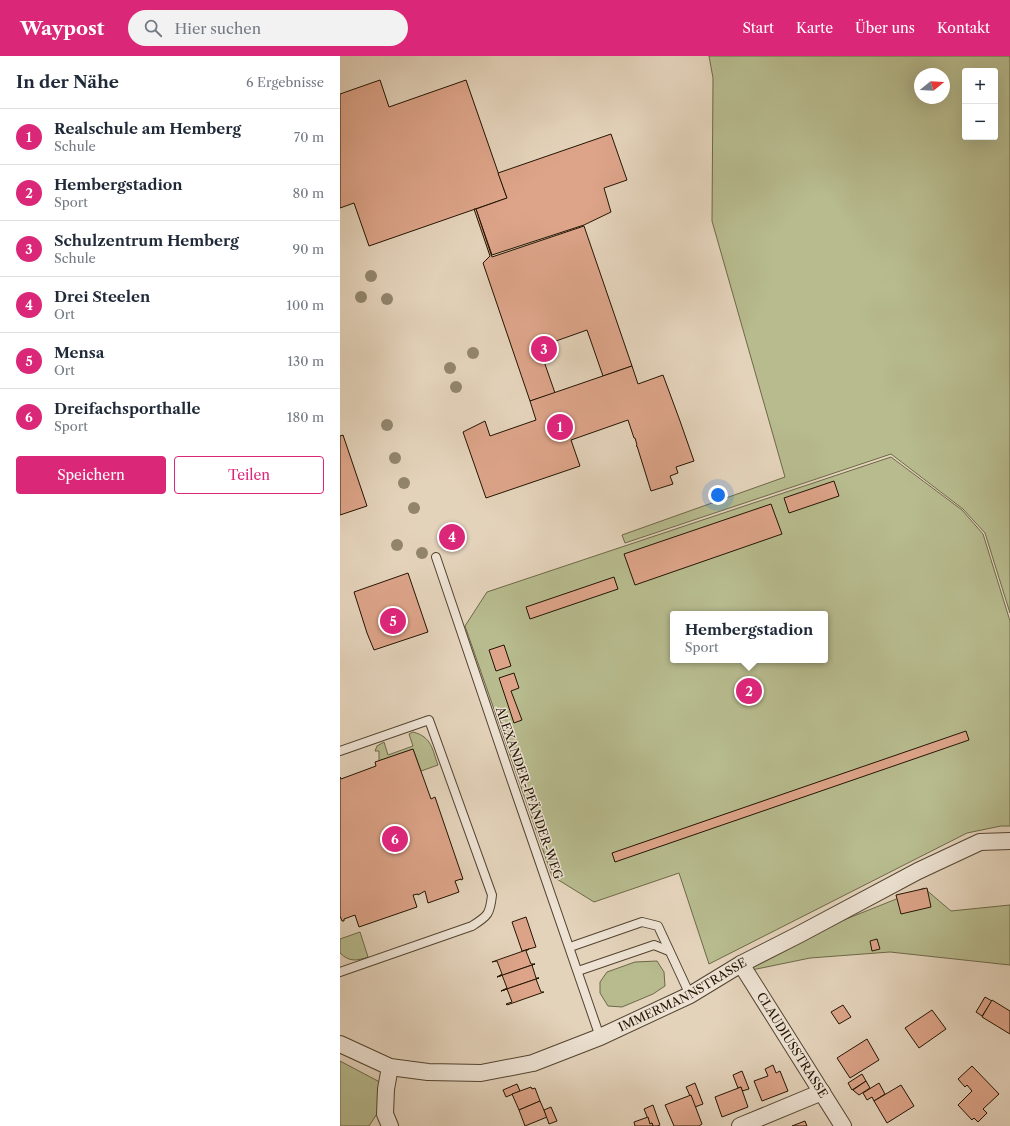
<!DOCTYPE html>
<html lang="de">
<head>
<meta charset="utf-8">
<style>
  :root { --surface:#fff; --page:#f2f2f3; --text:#1f2937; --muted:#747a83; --line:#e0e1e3; --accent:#db2777 }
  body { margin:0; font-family:"Libre Caslon Text",serif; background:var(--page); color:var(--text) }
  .controls { position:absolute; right:12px; top:12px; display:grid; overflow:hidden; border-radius:4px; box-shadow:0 4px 16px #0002 }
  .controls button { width:36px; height:36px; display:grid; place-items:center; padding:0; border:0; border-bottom:1px solid var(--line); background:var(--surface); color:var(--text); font:20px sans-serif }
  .compass { position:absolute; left:574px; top:12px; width:36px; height:36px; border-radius:50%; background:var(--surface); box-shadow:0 4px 16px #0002; rotate:72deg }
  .you { position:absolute; left:378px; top:439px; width:14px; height:14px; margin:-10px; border:3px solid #fff; border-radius:50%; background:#1a73e8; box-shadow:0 0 0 6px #1a73e833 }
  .badge { display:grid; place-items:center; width:26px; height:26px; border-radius:50%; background:var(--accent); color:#fff; font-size:13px; font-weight:700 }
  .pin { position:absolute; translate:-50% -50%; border:2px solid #fff; box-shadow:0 1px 4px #0006 }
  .popup { position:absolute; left:330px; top:555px; width:158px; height:52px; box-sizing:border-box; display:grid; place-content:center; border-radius:4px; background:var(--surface); filter:drop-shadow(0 1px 3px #0005); font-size:13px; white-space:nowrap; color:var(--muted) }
  .popup b { font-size:15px; color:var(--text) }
  .popup::after { content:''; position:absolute; left:50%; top:100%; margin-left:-8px; border:8px solid transparent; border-top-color:var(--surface) }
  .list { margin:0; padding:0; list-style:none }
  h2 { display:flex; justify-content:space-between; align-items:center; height:52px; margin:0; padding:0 16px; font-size:17px }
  h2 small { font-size:13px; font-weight:400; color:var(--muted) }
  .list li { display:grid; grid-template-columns:26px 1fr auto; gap:12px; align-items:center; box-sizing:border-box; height:56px; padding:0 16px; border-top:1px solid var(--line) }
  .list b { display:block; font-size:15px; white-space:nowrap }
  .list p { margin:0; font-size:13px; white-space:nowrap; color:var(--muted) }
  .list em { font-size:13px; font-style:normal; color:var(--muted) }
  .actions { display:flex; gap:8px; padding:12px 16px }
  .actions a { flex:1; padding:9px 0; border:1px solid var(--accent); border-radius:4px; text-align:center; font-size:14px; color:var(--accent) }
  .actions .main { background:var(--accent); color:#fff }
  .icon { flex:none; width:22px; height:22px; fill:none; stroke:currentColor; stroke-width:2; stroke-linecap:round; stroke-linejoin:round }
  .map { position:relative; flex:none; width:670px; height:1070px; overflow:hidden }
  header { display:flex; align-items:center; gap:24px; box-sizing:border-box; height:56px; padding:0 20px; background:var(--accent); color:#fff }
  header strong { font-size:19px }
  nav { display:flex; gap:22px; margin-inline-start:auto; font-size:14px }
  .search { width:280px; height:36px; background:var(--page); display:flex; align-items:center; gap:10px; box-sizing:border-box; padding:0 14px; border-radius:22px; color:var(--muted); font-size:15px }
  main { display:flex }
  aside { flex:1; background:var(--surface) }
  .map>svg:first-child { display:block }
</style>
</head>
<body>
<header>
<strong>Waypost</strong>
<div class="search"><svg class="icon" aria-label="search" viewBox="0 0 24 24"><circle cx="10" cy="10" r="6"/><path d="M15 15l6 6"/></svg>Hier suchen</div>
<nav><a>Start</a><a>Karte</a><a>Über uns</a><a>Kontakt</a></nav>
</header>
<main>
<aside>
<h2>In der Nähe<small>6 Ergebnisse</small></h2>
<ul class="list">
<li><span class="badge">1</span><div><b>Realschule am Hemberg</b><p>Schule</p></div><em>70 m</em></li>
<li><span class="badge">2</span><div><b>Hembergstadion</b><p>Sport</p></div><em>80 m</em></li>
<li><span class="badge">3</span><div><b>Schulzentrum Hemberg</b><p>Schule</p></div><em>90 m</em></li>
<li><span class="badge">4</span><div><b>Drei Steelen</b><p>Ort</p></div><em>100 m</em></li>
<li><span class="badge">5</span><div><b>Mensa</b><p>Ort</p></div><em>130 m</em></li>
<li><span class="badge">6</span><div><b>Dreifachsporthalle</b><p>Sport</p></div><em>180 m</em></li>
</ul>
<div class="actions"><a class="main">Speichern</a><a>Teilen</a></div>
</aside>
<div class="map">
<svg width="670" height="1070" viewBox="0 0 670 1070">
  <rect width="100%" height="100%" fill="#e4d3bb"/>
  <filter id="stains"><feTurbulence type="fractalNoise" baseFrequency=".005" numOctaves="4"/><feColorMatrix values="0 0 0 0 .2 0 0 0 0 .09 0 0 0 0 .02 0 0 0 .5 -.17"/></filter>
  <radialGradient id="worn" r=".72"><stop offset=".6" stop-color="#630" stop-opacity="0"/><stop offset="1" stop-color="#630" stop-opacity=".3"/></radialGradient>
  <g fill="#b7bb8e" stroke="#6d6848" fill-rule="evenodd">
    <path d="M369,0H670V557L645,477L623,453L551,398L285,487L282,479L445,421L372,165L373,22ZM625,15H655V81H625ZM580,18H604V42H580Z"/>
    <path d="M551,401L622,454L643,478L670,565V770H661L627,777L369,908L339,817L254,846L212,820L125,570L147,536ZM333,558H485V604H333Z"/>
    <path d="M73,676C92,681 92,693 98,709L81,715L73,693L39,705V695H35L37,690L44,686L48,699L73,690L69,678Z"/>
    <path d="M584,832L611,855L670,849V909L550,896L470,902L407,915L461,881Z"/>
    <path d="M20,876L28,901C17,905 9,906 0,897V883Z"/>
    <path d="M317,905L324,916L325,930L313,938L282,951L268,950L260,937V926L267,916L295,906Z"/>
    <path d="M0,1005L53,1033L29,1070H0Z"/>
  </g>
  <g fill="#dda489" stroke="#231402">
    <path d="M40,24L49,51L126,24L167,142L29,190L14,147L0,152V38Z"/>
    <path d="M271,78L287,124L264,132L271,156L244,169L152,199L136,153L167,142L158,117Z"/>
    <path d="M134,153H136L152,201L244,170L292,310L263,320L247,274L199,291L215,337L190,345L143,207L150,200Z"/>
    <path d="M292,310L298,328L323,319L340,365L354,405L336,411L338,417L330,420L333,428L311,435L297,390H296L297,389L295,382H294L288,364L231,384L240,410L146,442L123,376L145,365L150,380L196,364L190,345Z"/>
    <path d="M3,379L27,450L0,459V380Z"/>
    <path d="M494,425L499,440L449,457L444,442Z"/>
    <path d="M431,448L442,478L295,529L284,498Z"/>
    <path d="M68,517L88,576L34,594L27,577L14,536Z"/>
    <path d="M274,521L278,533L190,563L186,551Z"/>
    <path d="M164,589L171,610L156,615L149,594Z"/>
    <path d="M174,617L179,632L171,635L182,664L174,667L159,622Z"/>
    <path d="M626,675L629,684L275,806L272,797Z"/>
    <path d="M73,693L91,743L95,741L123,823L121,824V823L115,825L119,836L88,847L85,835L78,839V838L73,839L77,851L19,871L15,859L4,863V865H2L0,860V721L1,723L36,710L35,706Z"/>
    <path d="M587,832L591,851L561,858L556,839Z"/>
    <path d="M186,861L196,891L182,895L172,866Z"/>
    <path d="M537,883L540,893L532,895L530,885Z"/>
    <path d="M189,893L186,895L191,908H195L157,921L162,918L157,905L152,906Z"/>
    <path d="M195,908L192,909L196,922H199L161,935L167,932L162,919L157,921Z"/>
    <path d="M199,922L196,923L201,936H204L167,949L166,948L172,946L167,933L161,935Z"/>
    <path d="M645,941L652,945L642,960L636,956Z"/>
    <path d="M652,944L670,955V978L642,961Z"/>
    <path d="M503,949L511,961L499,968L491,956Z"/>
    <path d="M592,954L606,973L579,992L565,972Z"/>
    <path d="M527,983L539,1004L510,1022L497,1002Z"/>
    <path d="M433,1009L436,1017L440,1015L448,1035L422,1045L414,1025L428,1020L425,1013Z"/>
    <path d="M632,1010L659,1038L643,1053L647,1057L638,1066L634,1062L632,1064L618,1049L632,1035L627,1029L625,1031L618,1023Z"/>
    <path d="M402,1015L409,1033L402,1035L401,1031L398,1032L393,1019Z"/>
    <path d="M522,1018L526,1025L512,1034L508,1027Z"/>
    <path d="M526,1025L530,1032L519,1039L514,1035L513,1034Z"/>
    <path d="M355,1027L363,1048L355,1051L346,1031Z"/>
    <path d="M539,1027L545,1038L534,1045L532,1041L527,1044L523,1037Z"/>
    <path d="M177,1028L180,1035L166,1041L163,1034Z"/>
    <path d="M561,1029L574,1050L547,1067L534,1045Z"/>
    <path d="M191,1031L192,1033L195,1032L200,1045L179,1054L172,1038Z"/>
    <path d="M401,1031L408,1051L382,1061L375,1041Z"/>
    <path d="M351,1039L362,1068L359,1070H334L325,1049Z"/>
    <path d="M200,1045L207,1061L185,1070L179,1054Z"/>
    <path d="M313,1049L320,1069L317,1070H313L312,1067L310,1068L304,1053Z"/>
    <path d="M211,1051L217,1065L209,1068L204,1054Z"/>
    <path d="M308,1061L310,1068L312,1067L313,1070H295L294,1066Z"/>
    <path d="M465,1065L467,1070H452Z"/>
  </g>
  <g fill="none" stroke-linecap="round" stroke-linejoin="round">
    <defs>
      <g id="service">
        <path d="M96,501L169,717L260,981"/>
        <path d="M0,695L89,664L152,839C150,858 148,860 132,870L0,916"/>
        <path d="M230,891L302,866L318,870L350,939"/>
        <path d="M238,915L314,889L329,895"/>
      </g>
      <g id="minor">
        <path id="s1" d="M401,908L503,1070"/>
        <path id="s2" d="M0,988L50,1011L88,1016L141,1017L193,1007L260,981L350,939L401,908L460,878L578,815L640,786L670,785"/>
        <path d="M50,1011L46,1033L45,1058L50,1070"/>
        <path d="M400,1070L482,1036"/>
      </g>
    </defs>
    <use href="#service" stroke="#534430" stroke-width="10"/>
    <use href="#minor" stroke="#534430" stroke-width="18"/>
    <use href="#service" stroke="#ede2d3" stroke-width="8"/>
    <use href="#minor" stroke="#ede2d3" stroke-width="16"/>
  </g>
  <g fill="#92856c">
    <circle cx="31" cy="220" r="6"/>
    <circle cx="21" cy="241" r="6"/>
    <circle cx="47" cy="243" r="6"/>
    <circle cx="133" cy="297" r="6"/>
    <circle cx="110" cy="312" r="6"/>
    <circle cx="116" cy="331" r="6"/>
    <circle cx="47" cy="369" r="6"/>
    <circle cx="55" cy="402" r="6"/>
    <circle cx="64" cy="427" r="6"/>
    <circle cx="74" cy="452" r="6"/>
    <circle cx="57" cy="489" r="6"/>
    <circle cx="82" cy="497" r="6"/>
  </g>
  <g text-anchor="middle" stroke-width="3" stroke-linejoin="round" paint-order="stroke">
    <g font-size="12" fill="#231402" stroke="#ede2d3">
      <text transform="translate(189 737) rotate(71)" y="4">ALEXANDER-PFÄNDER-WEG</text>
      <text dy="4" stroke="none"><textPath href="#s2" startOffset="364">IMMERMANNSTRASSE</textPath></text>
      <text dy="4" stroke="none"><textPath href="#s1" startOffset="96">CLAUDIUSSTRASSE</textPath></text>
    </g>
  </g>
  <rect width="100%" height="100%" filter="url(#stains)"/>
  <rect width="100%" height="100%" fill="url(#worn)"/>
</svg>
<div class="controls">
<button>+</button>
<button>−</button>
</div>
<svg class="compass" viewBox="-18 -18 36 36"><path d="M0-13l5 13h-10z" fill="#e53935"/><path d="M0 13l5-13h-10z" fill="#747a83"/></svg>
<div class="you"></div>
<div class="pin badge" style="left:220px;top:371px">1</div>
<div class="pin badge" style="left:409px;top:635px">2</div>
<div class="popup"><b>Hembergstadion</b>Sport</div>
<div class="pin badge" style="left:204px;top:293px">3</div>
<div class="pin badge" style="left:112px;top:481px">4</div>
<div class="pin badge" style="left:53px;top:565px">5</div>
<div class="pin badge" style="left:55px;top:783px">6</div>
</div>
</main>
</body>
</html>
